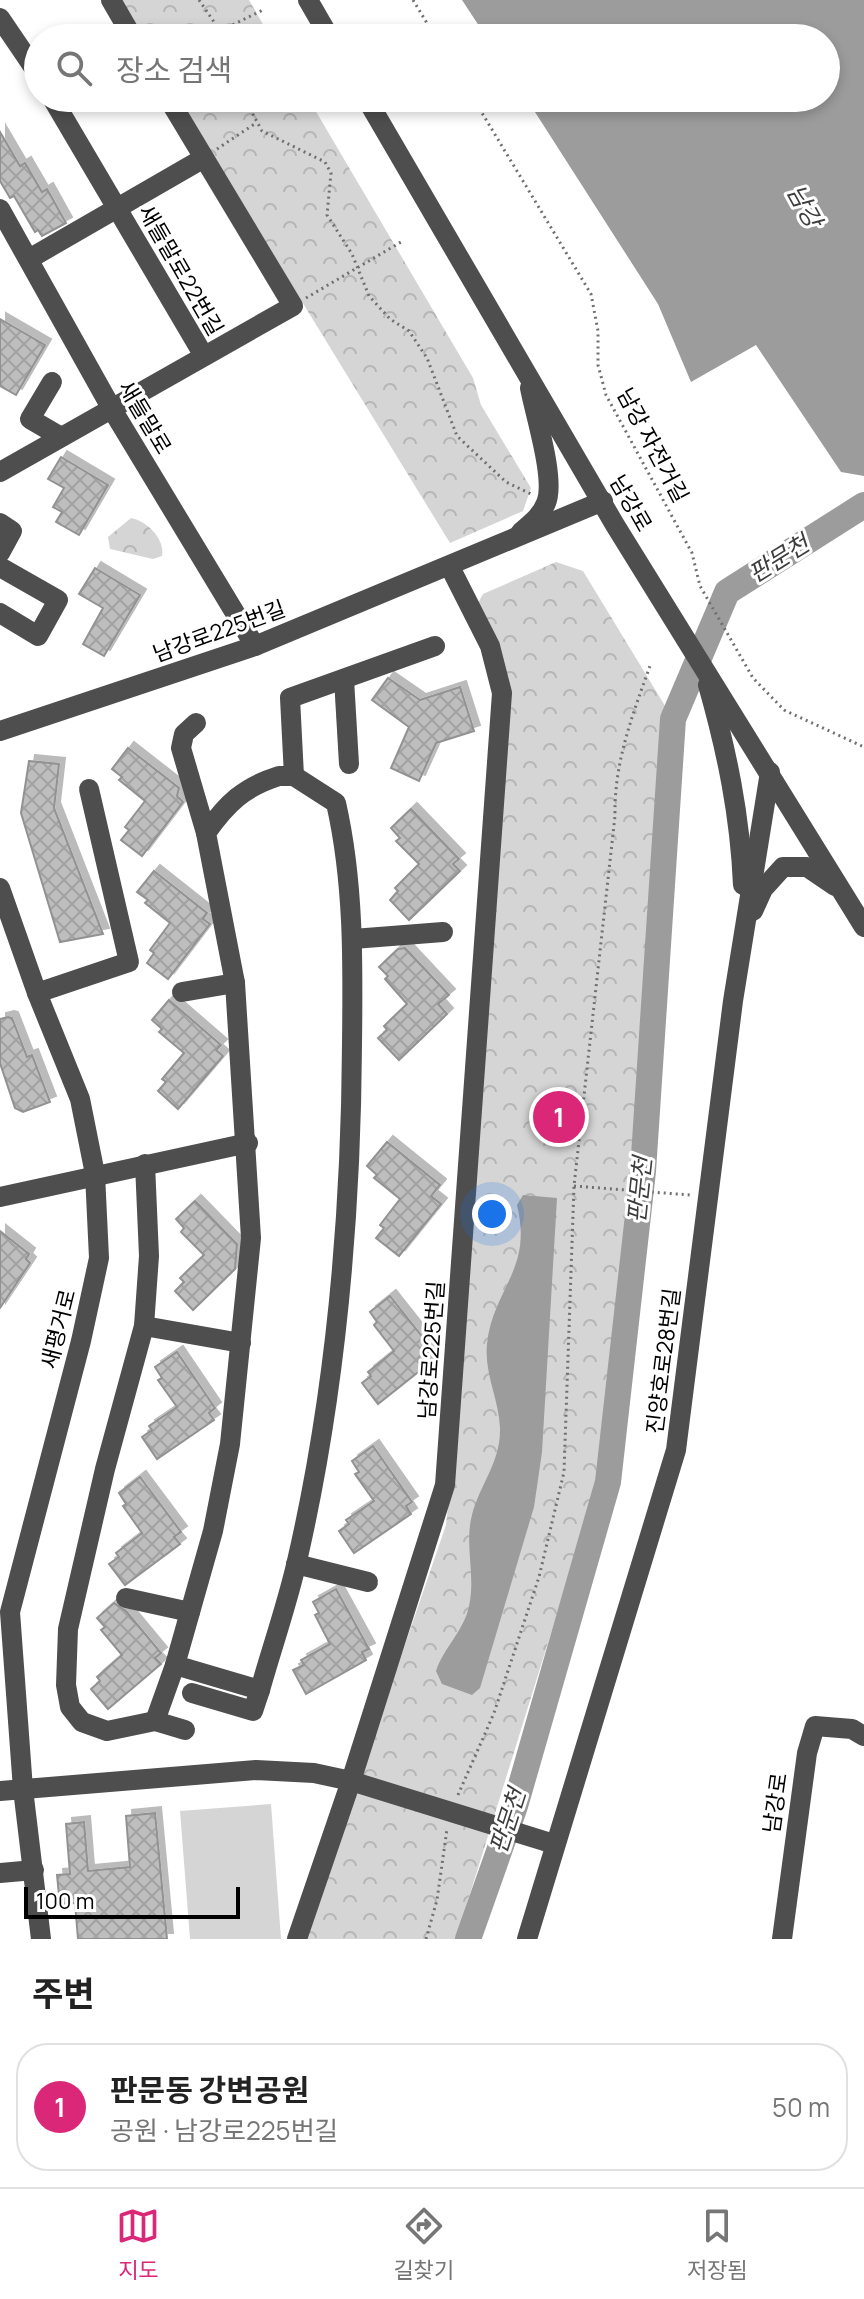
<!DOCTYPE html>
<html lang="ko">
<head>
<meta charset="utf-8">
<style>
  :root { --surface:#fff; --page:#f2f2f2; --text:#222; --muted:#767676; --line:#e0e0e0; --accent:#db2777 }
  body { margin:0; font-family:Manrope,"Noto Sans KR",sans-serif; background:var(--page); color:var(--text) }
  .scale { position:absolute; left:24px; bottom:20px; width:216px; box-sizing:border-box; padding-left:8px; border:4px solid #000; border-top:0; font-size:22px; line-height:28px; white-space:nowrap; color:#000; -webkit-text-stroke:6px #fff; paint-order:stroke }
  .you { position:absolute; left:492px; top:1214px; width:28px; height:28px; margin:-20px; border:6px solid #fff; border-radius:50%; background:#1a73e8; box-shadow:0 0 0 12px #1a73e833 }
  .badge { display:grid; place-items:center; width:52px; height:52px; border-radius:50%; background:var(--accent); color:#fff; font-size:26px; font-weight:700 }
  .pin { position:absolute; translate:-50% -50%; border:4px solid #fff; box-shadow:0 2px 8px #0006 }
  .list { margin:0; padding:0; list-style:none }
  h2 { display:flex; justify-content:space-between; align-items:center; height:104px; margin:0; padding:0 32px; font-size:34px }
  h2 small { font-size:26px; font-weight:400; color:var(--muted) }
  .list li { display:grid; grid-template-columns:52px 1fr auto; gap:24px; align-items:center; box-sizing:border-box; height:128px; margin:0 16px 16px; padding:0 16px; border:2px solid var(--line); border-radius:32px }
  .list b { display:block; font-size:30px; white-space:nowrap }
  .list p { margin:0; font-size:26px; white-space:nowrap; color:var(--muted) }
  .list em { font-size:26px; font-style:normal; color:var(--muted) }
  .icon { flex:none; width:44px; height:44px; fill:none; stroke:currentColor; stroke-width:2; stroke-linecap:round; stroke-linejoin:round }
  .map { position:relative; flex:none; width:864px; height:1939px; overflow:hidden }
  .search { position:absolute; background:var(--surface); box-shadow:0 4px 12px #0003; left:24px; right:24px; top:24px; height:88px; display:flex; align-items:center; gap:20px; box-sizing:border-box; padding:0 28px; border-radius:44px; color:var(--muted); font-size:30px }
  .sheet { height:248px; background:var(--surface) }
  nav { display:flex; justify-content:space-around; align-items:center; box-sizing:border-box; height:112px; border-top:2px solid var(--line); background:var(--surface); font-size:22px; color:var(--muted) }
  nav a { display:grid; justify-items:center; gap:4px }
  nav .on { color:var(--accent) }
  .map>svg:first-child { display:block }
</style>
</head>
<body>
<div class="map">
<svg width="864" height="1939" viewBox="0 0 864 1939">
  <defs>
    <pattern id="park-crowns" width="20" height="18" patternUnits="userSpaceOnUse" patternTransform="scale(2)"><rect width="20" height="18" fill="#d5d5d5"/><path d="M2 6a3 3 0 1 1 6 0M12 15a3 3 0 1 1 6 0" fill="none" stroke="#b5b5b5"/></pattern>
    <pattern id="building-cross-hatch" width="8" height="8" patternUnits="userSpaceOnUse" patternTransform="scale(2)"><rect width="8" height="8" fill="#bebebe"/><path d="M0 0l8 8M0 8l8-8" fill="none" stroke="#a2a2a2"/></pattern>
    <filter id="shadow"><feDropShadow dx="6" dy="-6" stdDeviation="0" flood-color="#0004"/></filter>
  </defs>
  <rect width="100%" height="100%" fill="#fff"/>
  <path fill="#d5d5d5" d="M271,1804L281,1939H190L180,1811Z"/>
  <g fill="url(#park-crowns)">
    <path d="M119,0H249L271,38H142Z"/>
    <path d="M177,98H308L473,378L481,405L531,488L523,511L450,543Z"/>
    <path d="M131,518C147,521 165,539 162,556L153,559L110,549L108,537Z"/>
    <path d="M556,562L583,571L673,719L614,1430L456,1939H304L446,1525L456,1433L507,687L477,605L483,594Z"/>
  </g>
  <g fill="#9c9c9c">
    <path d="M462,0H864V476L841,472L756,345L691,382L658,304L526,98H826V38H487Z"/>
    <path d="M523,1195L557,1198L542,1452L534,1507L480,1688L472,1695L442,1684L436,1671C444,1647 464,1631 469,1606C476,1575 464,1545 472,1515C480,1484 501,1462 500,1428C499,1399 484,1374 487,1344C493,1288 533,1270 517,1205Z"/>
  </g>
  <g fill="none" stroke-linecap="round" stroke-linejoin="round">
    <path stroke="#9c9c9c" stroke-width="26" d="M468,1939L515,1806L608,1482L643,1171L673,719L727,592L864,505"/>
  </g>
  <g fill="url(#building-cross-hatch)" stroke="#929292" stroke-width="2" filter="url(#shadow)">
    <path d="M0,132L20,166L25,163L42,192L47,189L66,223L42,236L38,230L35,232L14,196L10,198L0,181Z"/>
    <path d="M0,319L45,345L16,395L0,386Z"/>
    <path d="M61,457L108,485L79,535L56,522L62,512L53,507L64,488L48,479Z"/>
    <path d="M95,568L140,595L104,656L83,644L103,608L79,594Z"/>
    <path d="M388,678L420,700L460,687L474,731L436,743L419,781L391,768L409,727L372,700Z"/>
    <path d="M128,748L179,788L177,796L183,802L142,856L121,840L129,830L125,827L145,801L119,780L122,777L112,769Z"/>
    <path d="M29,761L59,764L54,808L103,934L60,942L21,813Z"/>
    <path d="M411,809L459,859L453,864L460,871L409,920L390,900L398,891L395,888L419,864L396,841L400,838L391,828Z"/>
    <path d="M154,871L207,913L203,919L210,924L168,979L147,963L154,953L150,950L170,923L145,903L148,900L137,892Z"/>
    <path d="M405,948L449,995L438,1004L447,1014L399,1060L378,1038L387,1030L384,1026L407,1004L385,979L388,976L379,967L398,949Z"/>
    <path d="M169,1000L221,1045L216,1050L223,1056L178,1109L158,1091L166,1082L162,1079L184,1053L159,1032L162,1029L152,1020Z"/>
    <path d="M8,1017L12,1018L27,1057L32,1055L50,1102L23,1112L15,1108L0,1063V1019Z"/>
    <path d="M387,1142L440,1185L431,1196L441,1204L399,1256L376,1238L384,1228L380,1225L400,1199L374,1178L377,1175L367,1166Z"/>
    <path d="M195,1201L237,1244L235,1269L193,1310L175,1291L184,1282L180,1278L204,1255L181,1232L184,1228L176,1219Z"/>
    <path d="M0,1231L29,1254L26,1259L30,1263L0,1308Z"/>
    <path d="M390,1296L432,1349L426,1354L432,1361L378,1404L362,1383L371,1376L368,1372L394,1351L374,1325L377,1322L370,1312Z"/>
    <path d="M177,1352L215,1408L209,1413L214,1420L157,1459L142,1437L152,1430L149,1426L177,1407L158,1380L162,1378L155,1367Z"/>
    <path d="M373,1446L412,1502L406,1506L411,1514L354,1553L339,1531L349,1524L346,1520L374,1501L355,1474L359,1472L352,1461Z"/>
    <path d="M140,1477L181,1532L174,1537L180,1544L125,1585L109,1564L119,1557L116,1553L142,1533L123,1506L126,1504L119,1493Z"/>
    <path d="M336,1589L369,1649L362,1652L366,1660L306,1694L293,1670L304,1665L301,1660L330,1644L315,1615L319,1613L313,1602Z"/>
    <path d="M114,1603L126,1611L161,1653L155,1658L161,1664L108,1709L91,1689L100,1681L97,1677L122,1655L101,1630L105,1627L97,1618Z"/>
    <path d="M155,1813L167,1939H78L75,1903L60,1905L57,1875L70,1874L66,1824L84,1822L88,1871L130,1867L126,1816Z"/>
  </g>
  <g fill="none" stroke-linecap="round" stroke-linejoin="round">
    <g stroke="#707070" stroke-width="3" stroke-dasharray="2 4" stroke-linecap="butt">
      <path d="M199,0L225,38"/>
      <path d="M413,0L436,38"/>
      <path d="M222,30L263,10"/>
      <path d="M244,98L262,131L325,162L331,173L327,215L352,254L369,296L390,319L409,331L427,358L457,436L506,482L531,494"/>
      <path d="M473,98L591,294L598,331V365L606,395L692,553L700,586L753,678L784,710L864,747"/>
      <path d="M217,149L256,123"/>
      <path d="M306,298L401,242"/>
      <path d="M574,1186L690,1195"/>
      <path d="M458,1795L494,1713L539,1577L564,1472L574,1186L615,816C614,761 633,714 651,663"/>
      <path d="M426,1939L437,1900L447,1829"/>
    </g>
    <g stroke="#4e4e4e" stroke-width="20">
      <path d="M111,0L133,38"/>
      <path d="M308,0L330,38"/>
      <path d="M0,18L38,74"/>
      <path d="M52,98L204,356"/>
      <path d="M366,98L615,525L864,927"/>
      <path d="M0,209L113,411L255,646"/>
      <path d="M29,259L204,158"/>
      <path d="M52,382L30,419L61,437"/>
      <path d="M0,472L293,306L168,98"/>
      <path d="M0,523L12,531L0,553"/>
      <path d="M521,532C531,523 541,516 546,503C556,480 535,415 530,388"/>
      <path d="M0,567L58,600L38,636L0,613"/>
      <path d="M344,679L349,764"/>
      <path d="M708,685C727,752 740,815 743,885"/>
      <path d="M196,723L184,734L181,748L206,833"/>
      <path d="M0,731L255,646L603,501"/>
      <path d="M279,776H294L336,803C354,882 353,964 352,1044C351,1218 336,1392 297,1561C287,1605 272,1647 260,1690L175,1665L213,1531L230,1444L251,1238L235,983L206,833C227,803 244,787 279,776Z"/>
      <path d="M294,776L290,698L435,646"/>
      <path d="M0,888L37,993L80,1099L95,1174L99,1258L81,1341L10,1612L23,1789L41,1939"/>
      <path d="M753,911L763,889L783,867H807L835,886"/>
      <path d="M353,939L443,932"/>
      <path d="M182,992L235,983"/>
      <path d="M37,993L129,962L89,789"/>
      <path d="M145,1164L149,1256L144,1326L105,1469L68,1629L66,1685L70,1707L82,1722L107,1731L155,1721"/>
      <path d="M0,1197L248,1143"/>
      <path d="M144,1326L241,1343"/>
      <path d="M296,1564L368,1582"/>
      <path d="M126,1598L190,1612"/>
      <path d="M175,1665L155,1721L185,1730"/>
      <path d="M192,1693L253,1711L260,1690"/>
      <path d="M0,1791L256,1770L314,1773L351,1781L445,1485L502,693L490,646L450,567"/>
      <path d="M0,1873L34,1870"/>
      <path d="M297,1939L351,1781L554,1844"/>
      <path d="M527,1939L676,1450L733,1001L770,772"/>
      <path d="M782,1939L807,1753L815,1726L852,1729L864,1736"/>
    </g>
  </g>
  <g text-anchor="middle" stroke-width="6" stroke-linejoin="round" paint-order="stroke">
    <g font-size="22" fill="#000" stroke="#fff">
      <text transform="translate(181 270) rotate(60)" y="8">새들말로22번길</text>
      <text transform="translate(145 417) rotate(59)" y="8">새들말로</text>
      <text transform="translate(653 445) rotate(62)" y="8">남강 자전거길</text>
      <text transform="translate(631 503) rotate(60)" y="8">남강로</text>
      <text transform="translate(219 631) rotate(-20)" y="8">남강로225번길</text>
      <text transform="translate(58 1329) rotate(-76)" y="8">새평거로</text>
      <text transform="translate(431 1350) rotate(-86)" y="8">남강로225번길</text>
      <text transform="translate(663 1361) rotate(-83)" y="8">진양호로28번길</text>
      <text transform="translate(775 1803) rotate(-82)" y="8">남강로</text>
    </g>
    <g font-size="24" font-style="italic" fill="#3d3d3d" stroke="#fff">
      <text transform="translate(804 206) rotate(61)" y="8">남강</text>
      <text transform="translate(779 559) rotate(-32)" y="8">판문천</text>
      <text transform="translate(640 1190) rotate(-84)" y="8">판문천</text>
      <text transform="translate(508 1821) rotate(-72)" y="8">판문천</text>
    </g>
  </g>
</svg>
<div class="scale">100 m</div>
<div class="you"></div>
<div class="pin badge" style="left:559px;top:1117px">1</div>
<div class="search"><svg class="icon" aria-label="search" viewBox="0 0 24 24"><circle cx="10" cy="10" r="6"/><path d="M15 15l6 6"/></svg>장소 검색</div>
</div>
<section class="sheet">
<h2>주변<small></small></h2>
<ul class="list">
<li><span class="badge">1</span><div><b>판문동 강변공원</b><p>공원 · 남강로225번길</p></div><em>50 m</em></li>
</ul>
</section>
<nav>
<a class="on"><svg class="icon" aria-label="map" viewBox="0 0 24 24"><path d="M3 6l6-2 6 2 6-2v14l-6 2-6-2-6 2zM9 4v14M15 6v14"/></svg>지도</a>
<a><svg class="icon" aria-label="directions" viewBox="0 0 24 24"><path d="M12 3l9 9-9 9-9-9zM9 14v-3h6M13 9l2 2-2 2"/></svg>길찾기</a>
<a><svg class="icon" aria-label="saved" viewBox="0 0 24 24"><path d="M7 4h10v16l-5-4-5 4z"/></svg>저장됨</a>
</nav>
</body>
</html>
